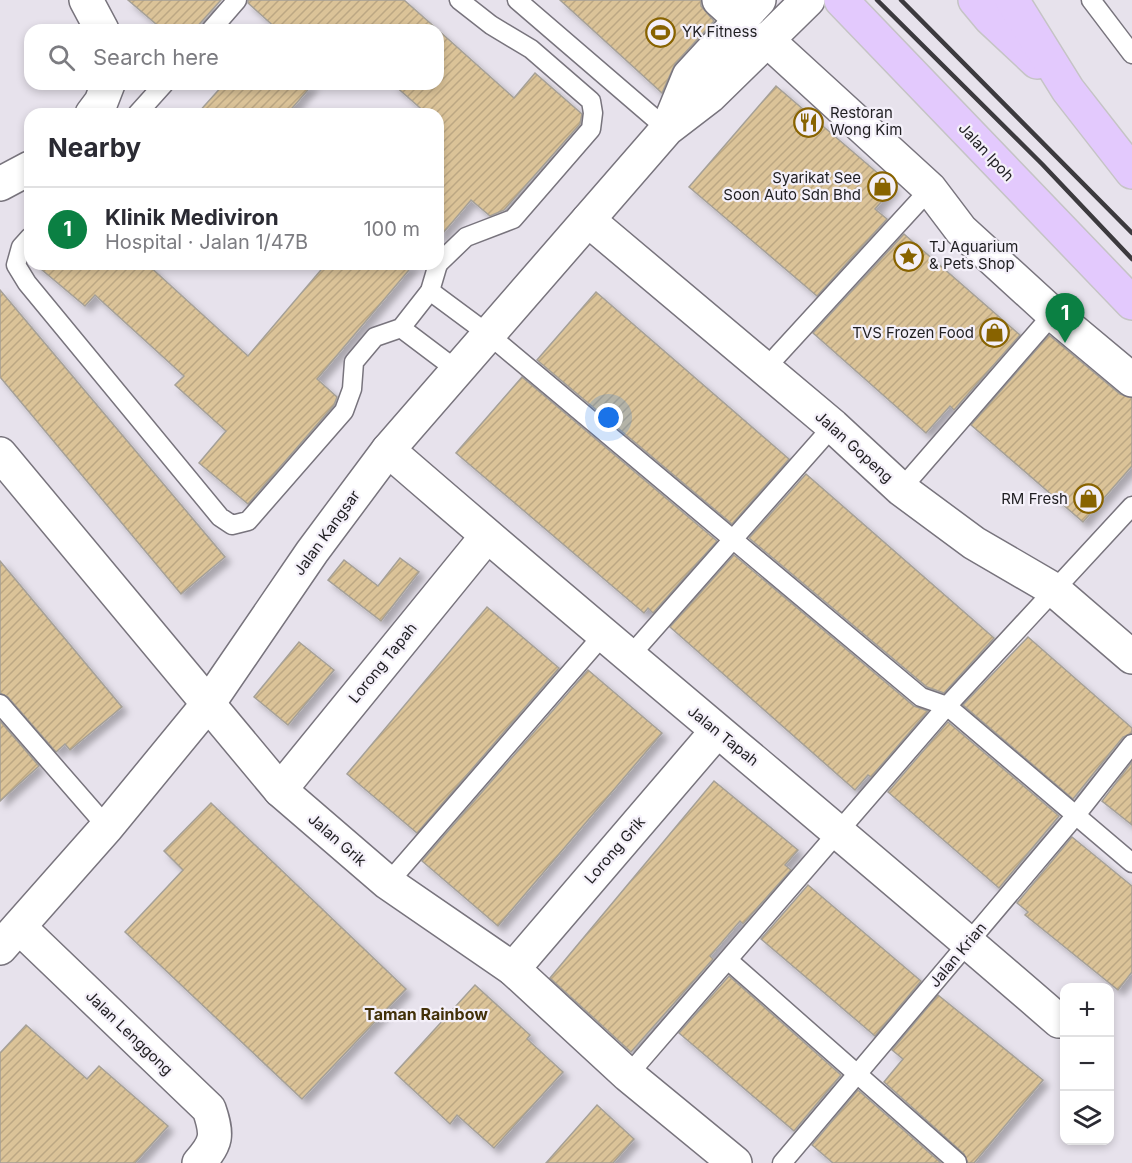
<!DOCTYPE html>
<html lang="en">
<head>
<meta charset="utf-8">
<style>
  :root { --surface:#fff; --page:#f7f7f7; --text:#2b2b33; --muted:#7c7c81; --line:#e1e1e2; --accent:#0b8043 }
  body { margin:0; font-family:Inter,sans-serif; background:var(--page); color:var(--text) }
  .controls { position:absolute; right:18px; bottom:18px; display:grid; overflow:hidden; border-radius:12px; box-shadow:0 3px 9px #0003 }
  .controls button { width:54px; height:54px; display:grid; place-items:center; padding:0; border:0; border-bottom:2px solid var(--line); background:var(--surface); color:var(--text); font:30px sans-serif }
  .you { position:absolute; left:609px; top:418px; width:21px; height:21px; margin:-15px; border:4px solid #fff; border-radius:50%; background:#1a73e8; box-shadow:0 0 0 9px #1a73e833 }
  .badge { display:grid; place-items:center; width:39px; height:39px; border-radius:50%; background:var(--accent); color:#fff; font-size:20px; font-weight:700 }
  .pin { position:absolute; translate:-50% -50px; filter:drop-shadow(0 2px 3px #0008) }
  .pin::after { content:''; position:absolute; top:32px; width:21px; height:18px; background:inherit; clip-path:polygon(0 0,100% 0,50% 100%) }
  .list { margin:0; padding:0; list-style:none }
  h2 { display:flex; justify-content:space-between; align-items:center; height:78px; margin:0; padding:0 24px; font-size:26px }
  h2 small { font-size:20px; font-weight:400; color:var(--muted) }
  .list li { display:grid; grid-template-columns:39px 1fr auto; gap:18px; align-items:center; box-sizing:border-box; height:84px; padding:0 24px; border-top:2px solid var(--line) }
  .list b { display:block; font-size:22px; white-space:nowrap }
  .list p { margin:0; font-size:20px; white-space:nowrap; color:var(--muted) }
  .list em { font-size:20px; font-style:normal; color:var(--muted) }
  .icon { flex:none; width:33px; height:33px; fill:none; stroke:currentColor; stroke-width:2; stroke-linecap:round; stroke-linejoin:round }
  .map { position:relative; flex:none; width:1132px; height:1163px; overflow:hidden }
  .search { position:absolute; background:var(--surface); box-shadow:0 3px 9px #0003; left:24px; top:24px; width:420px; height:66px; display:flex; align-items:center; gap:15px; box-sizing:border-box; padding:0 21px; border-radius:18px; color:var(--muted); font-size:22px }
  .panel { position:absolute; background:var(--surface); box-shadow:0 3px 9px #0003; left:24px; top:108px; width:420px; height:162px; border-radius:18px }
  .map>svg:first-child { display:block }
</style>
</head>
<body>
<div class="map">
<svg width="1132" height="1163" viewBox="0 0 1132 1163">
  <defs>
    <pattern id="building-hatch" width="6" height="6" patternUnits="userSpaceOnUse" patternTransform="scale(1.5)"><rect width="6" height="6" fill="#dbc398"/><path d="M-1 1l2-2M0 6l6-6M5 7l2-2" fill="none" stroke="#bca783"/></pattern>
    <filter id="shadow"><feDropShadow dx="5.5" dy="5.5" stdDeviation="3" flood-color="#0004"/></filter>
  </defs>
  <rect width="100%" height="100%" fill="#e7e2ec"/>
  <g fill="url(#building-hatch)" stroke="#a5a097" stroke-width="1.5" filter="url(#shadow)">
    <path d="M128,0H221L194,30H163Z"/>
    <path d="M248,0H404L438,30H278L248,3Z"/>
    <path d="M560,0H701V6L714,21L675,64L662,93Z"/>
    <path d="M438,30L514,98L535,73L582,114L580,124L504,210L490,216L471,200L438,239V114H427L393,84H438Z"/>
    <path d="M224,84H313L287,114H197Z"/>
    <path d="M776,86L894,187L875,209L887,219L817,296L689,187Z"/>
    <path d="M904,234L1020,335L954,410L950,406L926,433L813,333Z"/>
    <path d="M35,264H147L248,356L326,264H414L317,379L337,397L334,405L248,504L199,463L226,431L175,385L184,376L95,295L85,306Z"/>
    <path d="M0,290L225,557L181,594L0,377Z"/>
    <path d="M596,292L789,459L732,524L537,360Z"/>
    <path d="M1049,335L1120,394L1132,398V466L1083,522L971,425Z"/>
    <path d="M522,377L717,541L653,613L648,608L644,613L456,453Z"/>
    <path d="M806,474L994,638L944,693L927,687L749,538Z"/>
    <path d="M734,555L914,706L928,711L871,777L868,775L855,790L670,627Z"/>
    <path d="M400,558L419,572L381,621L328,580L344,560L378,586Z"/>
    <path d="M0,561L122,707L70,750L65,744L56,752L8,697L0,693Z"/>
    <path d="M487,607L559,668L417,833L347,774Z"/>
    <path d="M1028,637L1132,728V733L1123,737L1073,799L963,705Z"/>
    <path d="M299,642L334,670L288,725L254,697Z"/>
    <path d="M588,670L662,733L498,926L422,861Z"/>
    <path d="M0,721L39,766L0,801Z"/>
    <path d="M948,722L1059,816L999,888L888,792Z"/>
    <path d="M1132,762V825L1102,801Z"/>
    <path d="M714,781L798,850L785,865L791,870L743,924L740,921L710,956L713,959L631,1052L550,978Z"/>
    <path d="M211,803L406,989L302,1099L125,932L183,870L164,851Z"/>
    <path d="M1072,837L1132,886V972L1118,990L1025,915L1028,912L1017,903Z"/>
    <path d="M808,885L921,981L875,1036L761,939Z"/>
    <path d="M729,976L841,1075L794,1131L679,1033Z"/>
    <path d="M475,985L530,1035L527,1039L563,1072L494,1148L457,1115L450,1124L395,1073Z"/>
    <path d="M938,995L1043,1080L974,1163H968L964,1154L884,1082L903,1059L892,1050Z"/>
    <path d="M26,1025L87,1079L99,1066L168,1126L135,1163H0V1053Z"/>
    <path d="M858,1090L941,1163H833L812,1145Z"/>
    <path d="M597,1105L634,1139L613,1163H546Z"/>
  </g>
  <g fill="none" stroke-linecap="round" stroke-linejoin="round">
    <defs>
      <g id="lane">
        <path d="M517,0L667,129"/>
        <path d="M1091,0L1132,54"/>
        <path d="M211,30L237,0"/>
        <path d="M137,114L164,84"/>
        <path d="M30,237L21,247L16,265L27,283L220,517L232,525L248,521L344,411L352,389L354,362L375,337L401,328L430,291L438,264"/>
        <path d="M438,264L466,237L513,219L591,129L593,113L591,101L531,49L491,25L459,0"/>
        <path d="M430,291L488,334L921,697L947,706L1132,863"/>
        <path d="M401,328L458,371"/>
        <path d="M765,369L930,189"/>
        <path d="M901,489L1053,314"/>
        <path d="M629,657L833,426"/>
        <path d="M0,704L107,827"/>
        <path d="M388,883L603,635"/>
        <path d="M729,961L957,1162"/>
        <path d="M628,1075L947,706L1132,506"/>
        <path d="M782,1163L1076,815L1132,744"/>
      </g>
      <g id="street">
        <path d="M86,0L102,30"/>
        <path d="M719,0L740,19"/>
        <path d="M766,39L930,189L961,230L1053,314L1132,380"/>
        <path d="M92,114L101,102L108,84"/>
        <path d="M668,127L689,76L759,0"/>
        <path d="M0,184L30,168"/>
        <path d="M588,220L833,426L901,489L974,543L1053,589L1132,657"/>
        <path d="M388,450C610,643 837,828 1059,1021"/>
        <path d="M0,454L280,790L388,883L513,969L628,1075L735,1163"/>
        <path d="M280,790L487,536"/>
        <path d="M19,927L209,1109C218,1135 217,1143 199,1163"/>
        <path d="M0,948L107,827L208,704L312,552L388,450L667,129L710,96L808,0"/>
        <path d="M513,969L717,731"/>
      </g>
      <g id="primary">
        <path d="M841,0L1132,303"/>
        <path d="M975,0L990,18L1037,62"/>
        <path d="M1012,0L1068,90L1132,172"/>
      </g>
    </defs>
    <use href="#lane" stroke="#78747d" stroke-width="21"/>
    <use href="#street" stroke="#78747d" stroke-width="36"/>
    <use href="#primary" stroke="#c5c4c5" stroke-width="36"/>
    <use href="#lane" stroke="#fff" stroke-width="18"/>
    <use href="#street" stroke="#fff" stroke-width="33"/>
    <use href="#primary" stroke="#e3c9fd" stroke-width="33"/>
    <g stroke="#3c3a3e" stroke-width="4.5">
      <path d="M877,0L1042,164L1132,259"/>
      <path d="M901,0L1132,233"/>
    </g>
  </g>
  <defs>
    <symbol id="stadium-ring" viewBox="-11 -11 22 22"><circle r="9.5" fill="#f4f0f9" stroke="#886300" stroke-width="1.5"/><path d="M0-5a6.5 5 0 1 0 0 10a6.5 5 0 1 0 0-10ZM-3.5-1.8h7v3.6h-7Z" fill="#886300"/></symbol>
    <symbol id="restaurant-ring" viewBox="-11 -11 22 22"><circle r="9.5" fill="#f4f0f9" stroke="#886300" stroke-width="1.5"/><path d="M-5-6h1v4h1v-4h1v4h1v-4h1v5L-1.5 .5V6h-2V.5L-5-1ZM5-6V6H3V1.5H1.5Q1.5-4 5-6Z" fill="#886300"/></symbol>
    <symbol id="shop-ring" viewBox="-11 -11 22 22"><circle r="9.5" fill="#f4f0f9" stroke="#886300" stroke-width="1.5"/><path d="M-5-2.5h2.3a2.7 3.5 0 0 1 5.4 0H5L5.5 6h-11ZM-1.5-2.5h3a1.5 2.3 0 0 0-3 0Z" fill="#886300"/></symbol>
    <symbol id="sight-ring" viewBox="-11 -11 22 22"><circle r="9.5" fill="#f4f0f9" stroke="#886300" stroke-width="1.5"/><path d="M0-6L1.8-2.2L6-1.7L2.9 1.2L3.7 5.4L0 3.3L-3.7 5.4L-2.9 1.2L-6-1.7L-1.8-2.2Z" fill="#886300"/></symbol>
  </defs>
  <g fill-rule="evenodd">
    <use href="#stadium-ring" x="644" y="16" width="33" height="33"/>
    <use href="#restaurant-ring" x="792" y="106" width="33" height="33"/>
    <use href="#shop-ring" x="866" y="170" width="33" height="33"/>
    <use href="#sight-ring" x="892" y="240" width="33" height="33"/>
    <use href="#shop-ring" x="978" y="316" width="33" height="33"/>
    <use href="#shop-ring" x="1072" y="482" width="33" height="33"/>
  </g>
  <g text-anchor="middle" stroke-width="4.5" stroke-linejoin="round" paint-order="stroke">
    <g font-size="15" fill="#1f1e21" stroke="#f4f0f9" text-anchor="start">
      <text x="682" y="37">YK Fitness</text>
      <text x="830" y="118">Restoran<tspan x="830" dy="17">Wong Kim</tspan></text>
      <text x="861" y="183" text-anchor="end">Syarikat See<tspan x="861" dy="17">Soon Auto Sdn Bhd</tspan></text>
      <text x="929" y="252">TJ Aquarium<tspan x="929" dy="17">&amp; Pets Shop</tspan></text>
      <text x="974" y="338" text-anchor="end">TVS Frozen Food</text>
      <text x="1068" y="504" text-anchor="end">RM Fresh</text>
    </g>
    <g font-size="15" fill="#1f1e21" stroke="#f4f0f9">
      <text transform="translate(986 152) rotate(47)" y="5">Jalan Ipoh</text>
      <text transform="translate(854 447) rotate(42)" y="5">Jalan Gopeng</text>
      <text transform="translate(327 533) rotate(-54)" y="5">Jalan Kangsar</text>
      <text transform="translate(383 663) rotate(-51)" y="5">Lorong Tapah</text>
      <text transform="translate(723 736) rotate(39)" y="5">Jalan Tapah</text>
      <text transform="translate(337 840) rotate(41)" y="5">Jalan Grik</text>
      <text transform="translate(615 850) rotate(-49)" y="5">Lorong Grik</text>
      <text transform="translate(958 955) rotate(-50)" y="5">Jalan Krian</text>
      <text transform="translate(129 1033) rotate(44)" y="5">Jalan Lenggong</text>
    </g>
    <g font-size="16" font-weight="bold" fill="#423008" stroke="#f4f0f9">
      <text x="426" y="1020">Taman Rainbow</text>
    </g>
  </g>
</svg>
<div class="controls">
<button>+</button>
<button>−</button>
<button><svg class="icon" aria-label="layers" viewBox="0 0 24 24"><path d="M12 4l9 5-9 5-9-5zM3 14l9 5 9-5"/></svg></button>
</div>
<div class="you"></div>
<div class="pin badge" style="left:1065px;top:343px">1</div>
<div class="search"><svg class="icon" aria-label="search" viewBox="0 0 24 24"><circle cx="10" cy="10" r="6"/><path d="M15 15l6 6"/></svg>Search here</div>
<section class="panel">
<h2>Nearby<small></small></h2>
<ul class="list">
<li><span class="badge">1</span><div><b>Klinik Mediviron</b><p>Hospital · Jalan 1/47B</p></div><em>100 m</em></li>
</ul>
</section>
</div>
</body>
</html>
